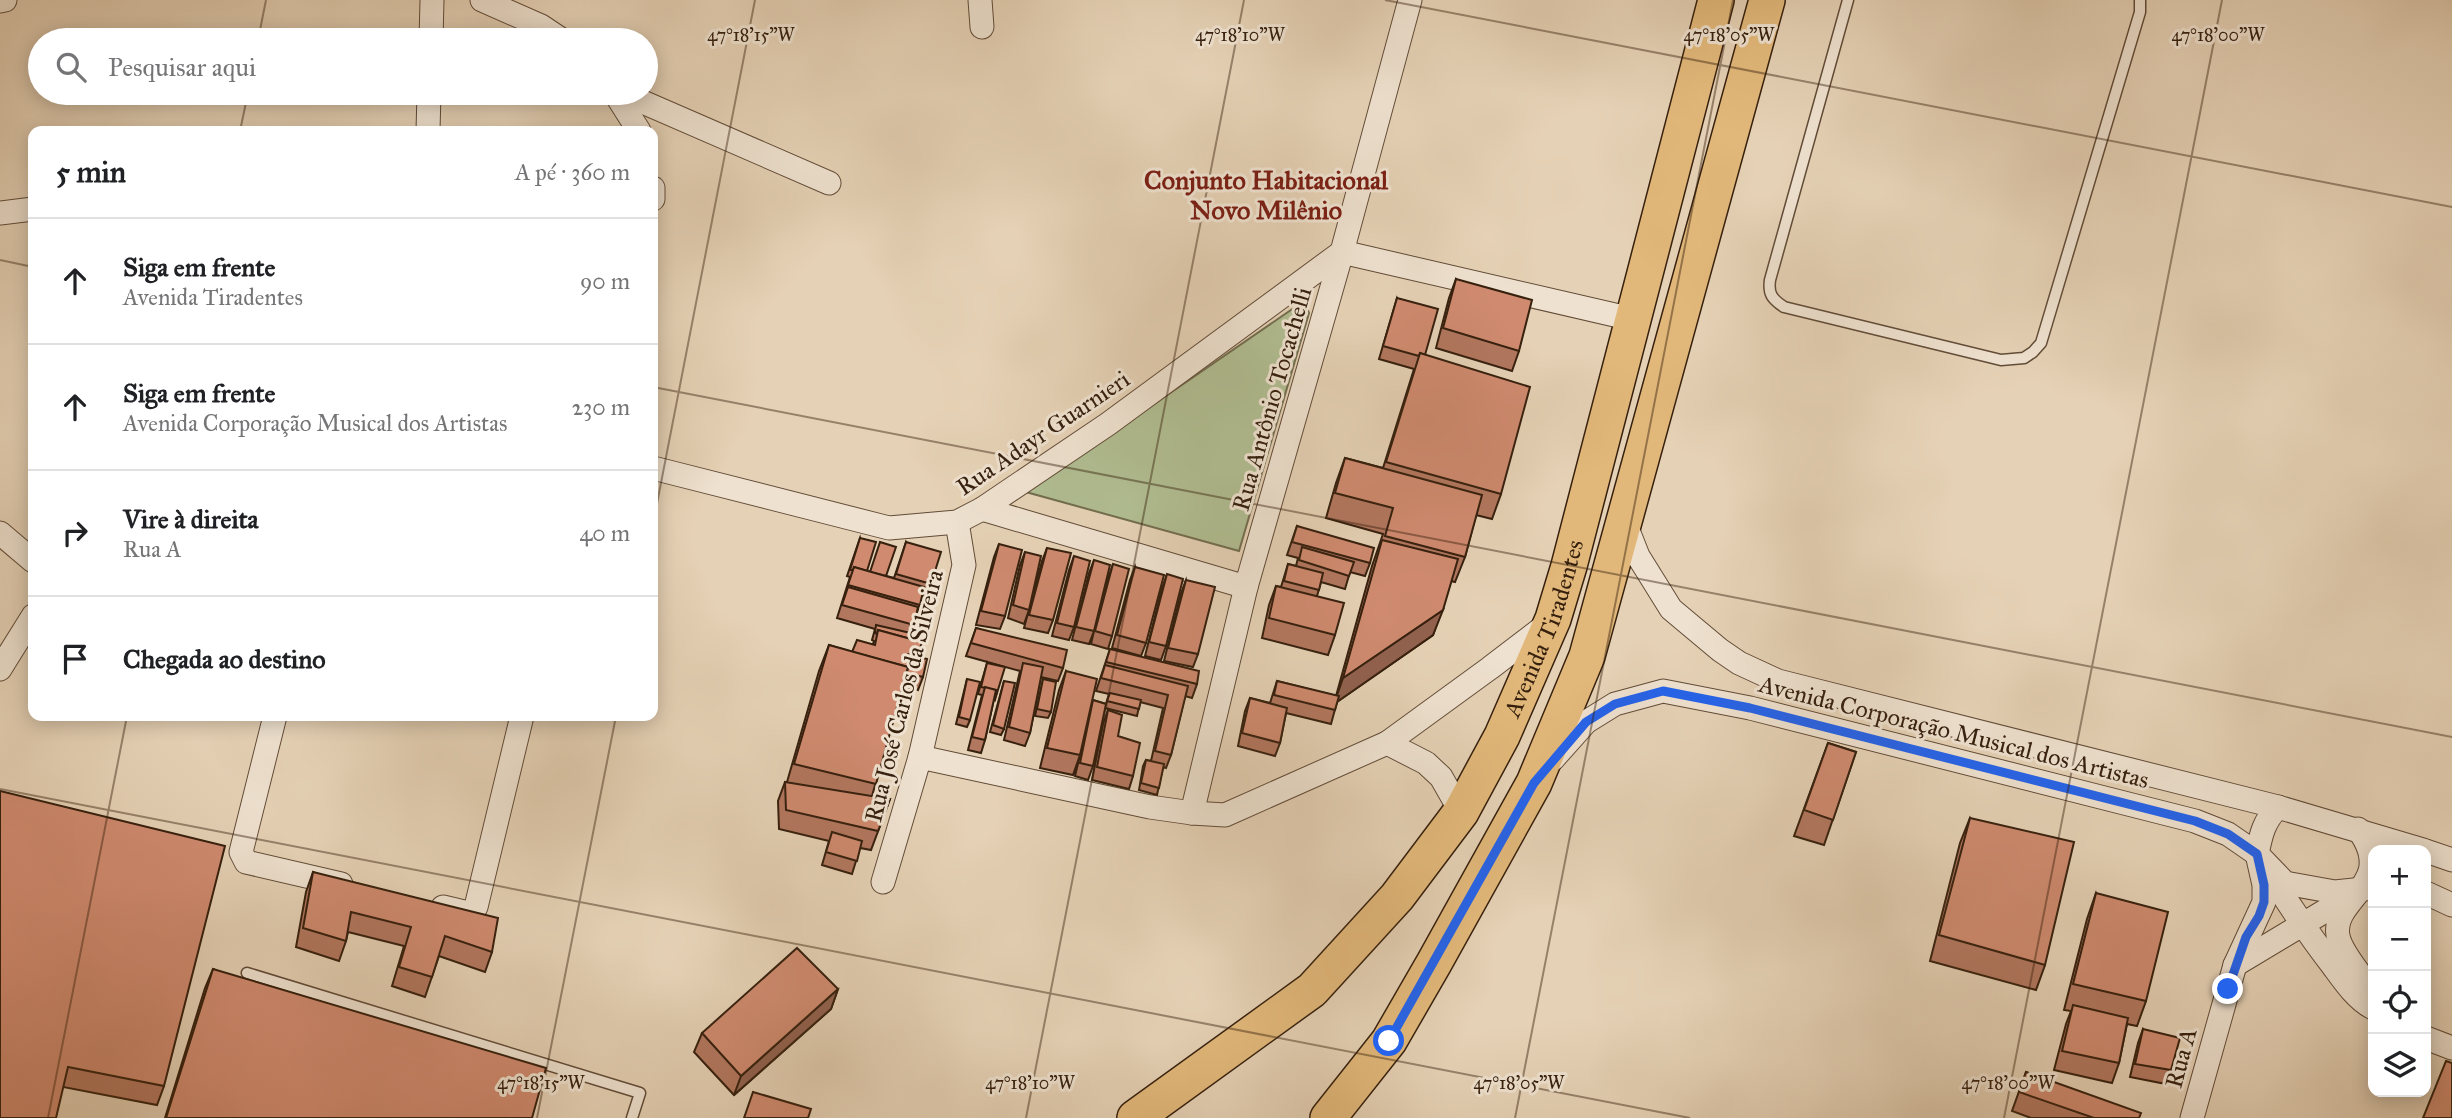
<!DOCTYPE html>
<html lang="pt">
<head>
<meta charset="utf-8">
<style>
  :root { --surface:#fff; --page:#f6f6f6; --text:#202124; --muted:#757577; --line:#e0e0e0 }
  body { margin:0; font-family:"IM FELL Great Primer",serif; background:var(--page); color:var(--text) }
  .controls { position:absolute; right:21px; bottom:21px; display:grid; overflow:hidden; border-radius:14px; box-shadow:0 4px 18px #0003 }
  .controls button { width:63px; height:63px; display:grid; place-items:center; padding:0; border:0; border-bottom:2px solid var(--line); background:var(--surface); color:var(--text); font:35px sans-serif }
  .stop { position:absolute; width:21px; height:21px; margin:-16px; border:5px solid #2563eb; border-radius:50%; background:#fff }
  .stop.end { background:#2563eb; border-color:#fff; box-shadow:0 2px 7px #0008 }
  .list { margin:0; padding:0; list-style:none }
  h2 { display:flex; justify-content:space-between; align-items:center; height:91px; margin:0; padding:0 28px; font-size:30px }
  h2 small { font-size:23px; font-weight:400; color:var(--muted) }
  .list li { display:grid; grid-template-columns:46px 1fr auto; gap:21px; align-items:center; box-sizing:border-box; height:126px; padding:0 28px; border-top:2px solid var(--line) }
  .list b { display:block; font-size:26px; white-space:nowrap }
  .list p { margin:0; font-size:23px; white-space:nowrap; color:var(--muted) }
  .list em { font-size:23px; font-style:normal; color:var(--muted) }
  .icon { flex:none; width:38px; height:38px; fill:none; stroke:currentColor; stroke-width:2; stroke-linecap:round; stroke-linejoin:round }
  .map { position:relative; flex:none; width:2452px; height:1118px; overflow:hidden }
  .search { position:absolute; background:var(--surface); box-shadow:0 4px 18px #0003; left:28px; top:28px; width:630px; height:77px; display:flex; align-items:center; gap:18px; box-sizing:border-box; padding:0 24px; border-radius:38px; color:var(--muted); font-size:26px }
  .panel { position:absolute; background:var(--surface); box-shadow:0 4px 18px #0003; left:28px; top:126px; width:630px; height:595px; border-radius:14px }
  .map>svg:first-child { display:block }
</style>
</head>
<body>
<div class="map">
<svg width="2452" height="1118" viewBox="0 0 2452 1118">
  <rect width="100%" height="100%" fill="#e5d1b5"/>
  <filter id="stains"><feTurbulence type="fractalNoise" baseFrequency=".00286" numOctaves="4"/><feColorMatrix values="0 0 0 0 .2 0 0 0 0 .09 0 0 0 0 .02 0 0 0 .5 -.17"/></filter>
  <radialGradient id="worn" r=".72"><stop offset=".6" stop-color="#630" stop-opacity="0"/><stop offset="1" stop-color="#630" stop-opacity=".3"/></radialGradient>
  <path fill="#b0bd91" stroke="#736e50" stroke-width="2" d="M1304,301L1309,313L1239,551L1026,492Z"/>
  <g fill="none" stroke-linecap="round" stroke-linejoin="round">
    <defs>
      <g id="service">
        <path d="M1848,0L1770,280C1768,294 1772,299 1784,307L2001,360L2024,358L2033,352L2041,343L2140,12V0"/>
        <path d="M247,973L640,1093L632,1118"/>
      </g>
      <g id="minor">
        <path d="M482,0L541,26L562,40"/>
        <path d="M980,0L982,27"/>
        <path d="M0,1L5,0"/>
        <path d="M431,40L432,0"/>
        <path d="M615,93L639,131"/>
        <path d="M622,93L829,183"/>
        <path d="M428,131L429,93"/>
        <path d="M653,188V199"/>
        <path d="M0,213L33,209"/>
        <path d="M1342,252L1632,319"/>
        <path d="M653,468L889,528L957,522L982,509L1108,424L1342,252"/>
        <path d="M982,509L1246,587"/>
        <path d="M1625,523L1638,556L1671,609L1720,650L1739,663L1778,681L2278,807L2423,850"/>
        <path d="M0,533L33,561"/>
        <path d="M0,669L33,616"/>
        <path d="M275,716L241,852L246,862L341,884"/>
        <path d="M1387,743L1426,763L1441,777L1461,812"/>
        <path d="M920,757L1150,807L1192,813L1225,815L1387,743L1490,668L1549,623"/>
        <path d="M1553,759L1586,722L1615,704L1663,691L1750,708L2195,821L2228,834L2257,854L2285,883L2335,892L2373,888"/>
        <path d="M2278,807C2264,821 2261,834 2257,854C2281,892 2305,930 2333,966C2344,981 2356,999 2373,1008"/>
        <path d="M1192,813L1246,587L1342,252L1410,0"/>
        <path d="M2358,829C2399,885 2331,897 2338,936C2341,953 2363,977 2373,992"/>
        <path d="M2426,851L2452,860"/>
        <path d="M883,882L920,757L964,565L957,522"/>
        <path d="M2426,893L2452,905"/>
        <path d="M443,907L468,913L476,907L522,716"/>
        <path d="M2235,965L2350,896"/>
        <path d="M2426,1038L2452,1048"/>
        <path d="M2192,1118L2235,965L2264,902V885L2257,854"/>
      </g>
      <g id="primary">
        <path id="s1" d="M1135,1118L1312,990L1397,897L1461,812L1502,736L1553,619L1569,566L1716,0"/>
        <path d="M1328,1118L1389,1041L1434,963L1534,783L1587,656L1767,0"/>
      </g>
    </defs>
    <use href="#service" stroke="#624c38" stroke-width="13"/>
    <use href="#minor" stroke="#624c38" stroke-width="25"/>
    <use href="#primary" stroke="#36200e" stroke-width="38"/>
    <use href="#service" stroke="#eee1cf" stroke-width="10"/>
    <use href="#minor" stroke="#eee1cf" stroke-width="23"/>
    <use href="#primary" stroke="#e2b87a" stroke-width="35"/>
  </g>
  <g fill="#b2775f" stroke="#36200e" stroke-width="2">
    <path d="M1456,279L1519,351L1512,371L1436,348L1449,298Z"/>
    <path d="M1397,298L1425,355L1501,494L1492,519L1476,515L1465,557L1455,582L1451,581L1433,635L1337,702L1331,724L1286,713L1280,743L1275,756L1238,746L1245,711L1250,698L1270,703L1277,681L1336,696L1372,566L1383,534L1326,518L1336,483L1345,458L1383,468L1414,369L1379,359Z"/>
    <path d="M1297,526L1370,563L1365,576L1350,572L1345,589L1321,582L1317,596L1335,635L1328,655L1262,638L1269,605L1276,586L1281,587L1288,564L1296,566L1298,558L1287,555Z"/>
    <path d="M860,538L867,571L894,578L906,542L931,584L927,597L922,596L911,633L914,640L923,677L918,690L903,686L872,796L890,799L871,850L860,848L852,874L822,865L829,841L779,829L778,801L785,782H787L819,671L829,645L852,652L873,644L874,641L872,640L875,629L837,618L850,577L847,576Z"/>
    <path d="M999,544L1005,616L1000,629L976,625L994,557Z"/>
    <path d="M1047,548L1053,620L1048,633L1024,628L1042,561Z"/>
    <path d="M1025,552L1029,610L1024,624L1008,618L1020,565Z"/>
    <path d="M1074,556V627L1069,640L1052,636L1069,570Z"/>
    <path d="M1094,560V630L1108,578L1113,564L1112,636L1108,649L1091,644L1094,631L1089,644L1072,640L1089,573Z"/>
    <path d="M1135,567L1146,643L1141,656L1112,648L1130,580Z"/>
    <path d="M1167,574L1166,646L1161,660L1145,656L1162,588Z"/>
    <path d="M1186,580L1198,654L1193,667L1164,661L1181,593Z"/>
    <path d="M976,628L1063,668L1058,681L1041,677L1030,733L1025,746L1004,740L1020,671L966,656Z"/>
    <path d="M1110,649L1197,684L1192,698L1185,696L1171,755L1166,768L1163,767L1157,795L1139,790L1143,766L1146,760L1151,761L1163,708L1140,702L1137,716L1105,708L1093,766L1088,780L1075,776L1083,743L1080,755L1073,775L1040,768L1059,690L1066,671L1090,710L1093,700L1106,704L1109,694L1096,691Z"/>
    <path d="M987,663L997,693L995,700L994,699L985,740L981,753L968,750L982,695L978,694Z"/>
    <path d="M967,679L970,720L967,727L956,724Z"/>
    <path d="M1043,679L1051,712L1048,718L1035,716Z"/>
    <path d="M1004,681V729L1001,735L990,732Z"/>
    <path d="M1108,710L1133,776L1129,789L1092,780L1103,724Z"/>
    <path d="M1828,743L1856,752L1824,845L1794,836Z"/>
    <path d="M0,791L164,1086L157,1105L63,1087Z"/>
    <path d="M1970,818L2045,965L2036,990L1930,961L1960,843Z"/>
    <path d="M313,872L492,952L485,972L439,956L425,997L392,986L404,946L348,932L346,941L339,961L296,947L306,892Z"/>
    <path d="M2096,893L2146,1001L2137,1026L2127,1024L2119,1063L2112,1083L2054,1070L2066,1024L2071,1011L2064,1010L2087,919Z"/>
    <path d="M213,969L532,1118H165L205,988Z"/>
    <path d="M838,989L831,1009L734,1095L694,1052L702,1033Z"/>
    <path d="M2143,1029L2171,1070L2166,1084L2130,1077L2138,1043Z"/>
    <path d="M2026,1072L2139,1118H2031L2012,1111Z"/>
  </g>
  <g fill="#91614e" stroke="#36200e" stroke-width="2">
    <path d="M1443,610L1433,635L1334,704L1343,678Z"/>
    <path d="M838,989L831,1009L734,1095L741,1076Z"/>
  </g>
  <g fill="#cf8a6f" stroke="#36200e" stroke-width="2">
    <path d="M1456,279L1532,300L1519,351L1443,328Z"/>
    <path d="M1397,298L1438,309L1425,355L1420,353L1419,356L1383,346Z"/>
    <path d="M1420,353L1530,387L1501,494L1386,462Z"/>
    <path d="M1345,458L1482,495L1465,557L1385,536L1393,508L1335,493Z"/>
    <path d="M1297,526L1374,548L1370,563L1292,542Z"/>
    <path d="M860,538L876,542L867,571L854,567L853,570H850Z"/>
    <path d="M1382,540L1458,559L1443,610L1343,678Z"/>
    <path d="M880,542L896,547L886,576L870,572Z"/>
    <path d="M906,542L941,552L931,584L896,574Z"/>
    <path d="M999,544L1022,550L1005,616L981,611Z"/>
    <path d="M1302,547L1354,562L1349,576L1299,560Z"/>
    <path d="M1047,548L1071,553L1053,620L1029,615Z"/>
    <path d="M1025,552L1041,556L1029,610L1013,605Z"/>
    <path d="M1074,556L1090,561L1074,627L1057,623Z"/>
    <path d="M1094,560L1110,565L1094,631L1076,627Z"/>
    <path d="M1113,564L1129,569L1112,636L1095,631Z"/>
    <path d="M1288,564L1323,573L1319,590L1284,581Z"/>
    <path d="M854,567L924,587L920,605L848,585Z"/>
    <path d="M1135,567L1164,575L1146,643L1117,635Z"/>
    <path d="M1167,574L1183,579L1166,646L1149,642Z"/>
    <path d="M1186,580L1215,587L1198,654L1168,648Z"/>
    <path d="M1276,586L1344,603L1335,635L1269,618Z"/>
    <path d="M848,587L918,607L914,625L842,605Z"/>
    <path d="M876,625L915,634L914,640L878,630L877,634L875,633Z"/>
    <path d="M976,628L1067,650L1063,668L971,643Z"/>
    <path d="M878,630L922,642L918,655L907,654L927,659L923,677L907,673L908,667L852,652L857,640L875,645Z"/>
    <path d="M829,645L908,667L876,784L794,764Z"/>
    <path d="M1110,649L1199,671L1197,684L1106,662Z"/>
    <path d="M987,663L1005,667L997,693L995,692L996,690L981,687Z"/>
    <path d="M1023,663L1043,667L1030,733L1009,727Z"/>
    <path d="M1105,665L1188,686L1171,755L1155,751L1168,695L1101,678Z"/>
    <path d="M1066,671L1097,679L1080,755L1047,748Z"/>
    <path d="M967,679L980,682L970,720L959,717Z"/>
    <path d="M1043,679L1056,682L1051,712L1037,709Z"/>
    <path d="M1004,681L1015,683L1004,729L993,725Z"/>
    <path d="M1277,681L1339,696L1335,710L1274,695Z"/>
    <path d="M985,687L996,690L985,740L972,737Z"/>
    <path d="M1110,693L1141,700L1139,709L1107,701Z"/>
    <path d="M1250,698L1287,708L1280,743L1242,733Z"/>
    <path d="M1093,700L1106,704L1093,766L1080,763Z"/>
    <path d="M1108,710L1122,715L1118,736L1140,743L1133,776L1097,767Z"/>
    <path d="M1828,743L1856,752L1833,820L1804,810Z"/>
    <path d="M1146,760L1164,764L1159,788L1141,783Z"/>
    <path d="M785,782L890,799L878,831L786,810Z"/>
    <path d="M0,791L225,846L164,1086L68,1067L56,1118H0Z"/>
    <path d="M1970,818L2074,842L2045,965L1939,935Z"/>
    <path d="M832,832L862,841L857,861L826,852Z"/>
    <path d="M313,872L498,918L492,952L445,936L432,977L399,967L411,927L351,912L346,941L303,928Z"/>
    <path d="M2096,893L2168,912L2146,1001L2073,984Z"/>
    <path d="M797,948L838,989L741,1076L702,1033Z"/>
    <path d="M213,969L546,1068L532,1118H166Z"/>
    <path d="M2073,1005L2128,1018L2119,1063L2062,1051Z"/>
    <path d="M2143,1029L2180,1038L2171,1070L2135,1064Z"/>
    <path d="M2446,1061L2452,1063V1118H2423Z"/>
    <path d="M2026,1072L2141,1113L2139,1118H2094L2019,1092Z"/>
    <path d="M753,1092L811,1109L808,1118H744Z"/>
  </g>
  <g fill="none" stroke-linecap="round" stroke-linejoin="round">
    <path stroke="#2563eb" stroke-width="9" d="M1389,1041L1534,783L1586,722L1615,704L1663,691L1750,708L2195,821L2228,834L2257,854L2264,885V902L2259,916L2246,937L2228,989"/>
  </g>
  <path fill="none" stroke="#36200e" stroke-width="2" stroke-opacity="0.45" d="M1385,0L2452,207M258,40L266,0M240,131L248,93M0,260L33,267M653,387L2452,737M653,524L755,0M0,789L1690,1118M48,1118L127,716M537,1118L616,716M1026,1118L1244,0M1515,1118L1733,0M2004,1118L2222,0"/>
  <g text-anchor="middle" stroke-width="6" stroke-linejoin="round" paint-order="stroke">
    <g font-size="24" fill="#36200e" stroke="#eee1cf">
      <text transform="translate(1272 399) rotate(-74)" y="8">Rua Antônio Tocachelli</text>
      <text transform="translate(1043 433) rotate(-34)" y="8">Rua Adayr Guarnieri</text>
      <text dy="8" stroke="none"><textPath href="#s1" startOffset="653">Avenida Tiradentes</textPath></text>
      <text transform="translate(904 696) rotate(-76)" y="8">Rua José Carlos da Silveira</text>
      <text transform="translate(1954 732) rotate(14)" y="8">Avenida Corporação Musical dos Artistas</text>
      <text transform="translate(2181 1058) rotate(-75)" y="8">Rua A</text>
    </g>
    <g font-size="26" font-weight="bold" fill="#7a1f14" stroke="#eee1cf">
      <text x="1266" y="189">Conjunto Habitacional<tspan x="1266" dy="30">Novo Milênio</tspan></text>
    </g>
  </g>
  <g font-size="18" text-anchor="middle" fill="#36200e" stroke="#eee1cf" stroke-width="6" stroke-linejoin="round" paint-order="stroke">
    <text x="751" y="41">47°18'15"W</text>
    <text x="1240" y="41">47°18'10"W</text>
    <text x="1729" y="41">47°18'05"W</text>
    <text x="2218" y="41">47°18'00"W</text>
    <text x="541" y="1089">47°18'15"W</text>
    <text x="1030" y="1089">47°18'10"W</text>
    <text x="1519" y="1089">47°18'05"W</text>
    <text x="2008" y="1089">47°18'00"W</text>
  </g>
  <rect width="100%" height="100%" filter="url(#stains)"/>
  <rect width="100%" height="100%" fill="url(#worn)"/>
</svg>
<div class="controls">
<button>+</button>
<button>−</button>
<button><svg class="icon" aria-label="locate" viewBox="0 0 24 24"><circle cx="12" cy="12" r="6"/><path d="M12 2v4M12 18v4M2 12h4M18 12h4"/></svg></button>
<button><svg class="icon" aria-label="layers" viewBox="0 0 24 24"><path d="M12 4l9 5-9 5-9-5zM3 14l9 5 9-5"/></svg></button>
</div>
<div class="stop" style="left:1389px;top:1041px"></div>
<div class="stop end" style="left:2228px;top:989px"></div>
<div class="search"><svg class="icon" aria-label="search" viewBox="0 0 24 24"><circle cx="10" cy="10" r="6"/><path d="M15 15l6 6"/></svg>Pesquisar aqui</div>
<section class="panel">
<h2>5 min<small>A pé · 360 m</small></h2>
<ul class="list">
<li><svg class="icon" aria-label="ahead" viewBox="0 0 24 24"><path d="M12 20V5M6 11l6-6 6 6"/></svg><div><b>Siga em frente</b><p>Avenida Tiradentes</p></div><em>90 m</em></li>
<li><svg class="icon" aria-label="ahead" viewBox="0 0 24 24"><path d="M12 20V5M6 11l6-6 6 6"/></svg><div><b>Siga em frente</b><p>Avenida Corporação Musical dos Artistas</p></div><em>230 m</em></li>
<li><svg class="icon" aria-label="right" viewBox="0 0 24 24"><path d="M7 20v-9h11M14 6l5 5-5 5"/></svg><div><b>Vire à direita</b><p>Rua A</p></div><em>40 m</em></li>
<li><svg class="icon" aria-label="arrive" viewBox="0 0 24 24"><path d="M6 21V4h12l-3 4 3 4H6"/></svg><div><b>Chegada ao destino</b></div></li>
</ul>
</section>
</div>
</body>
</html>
